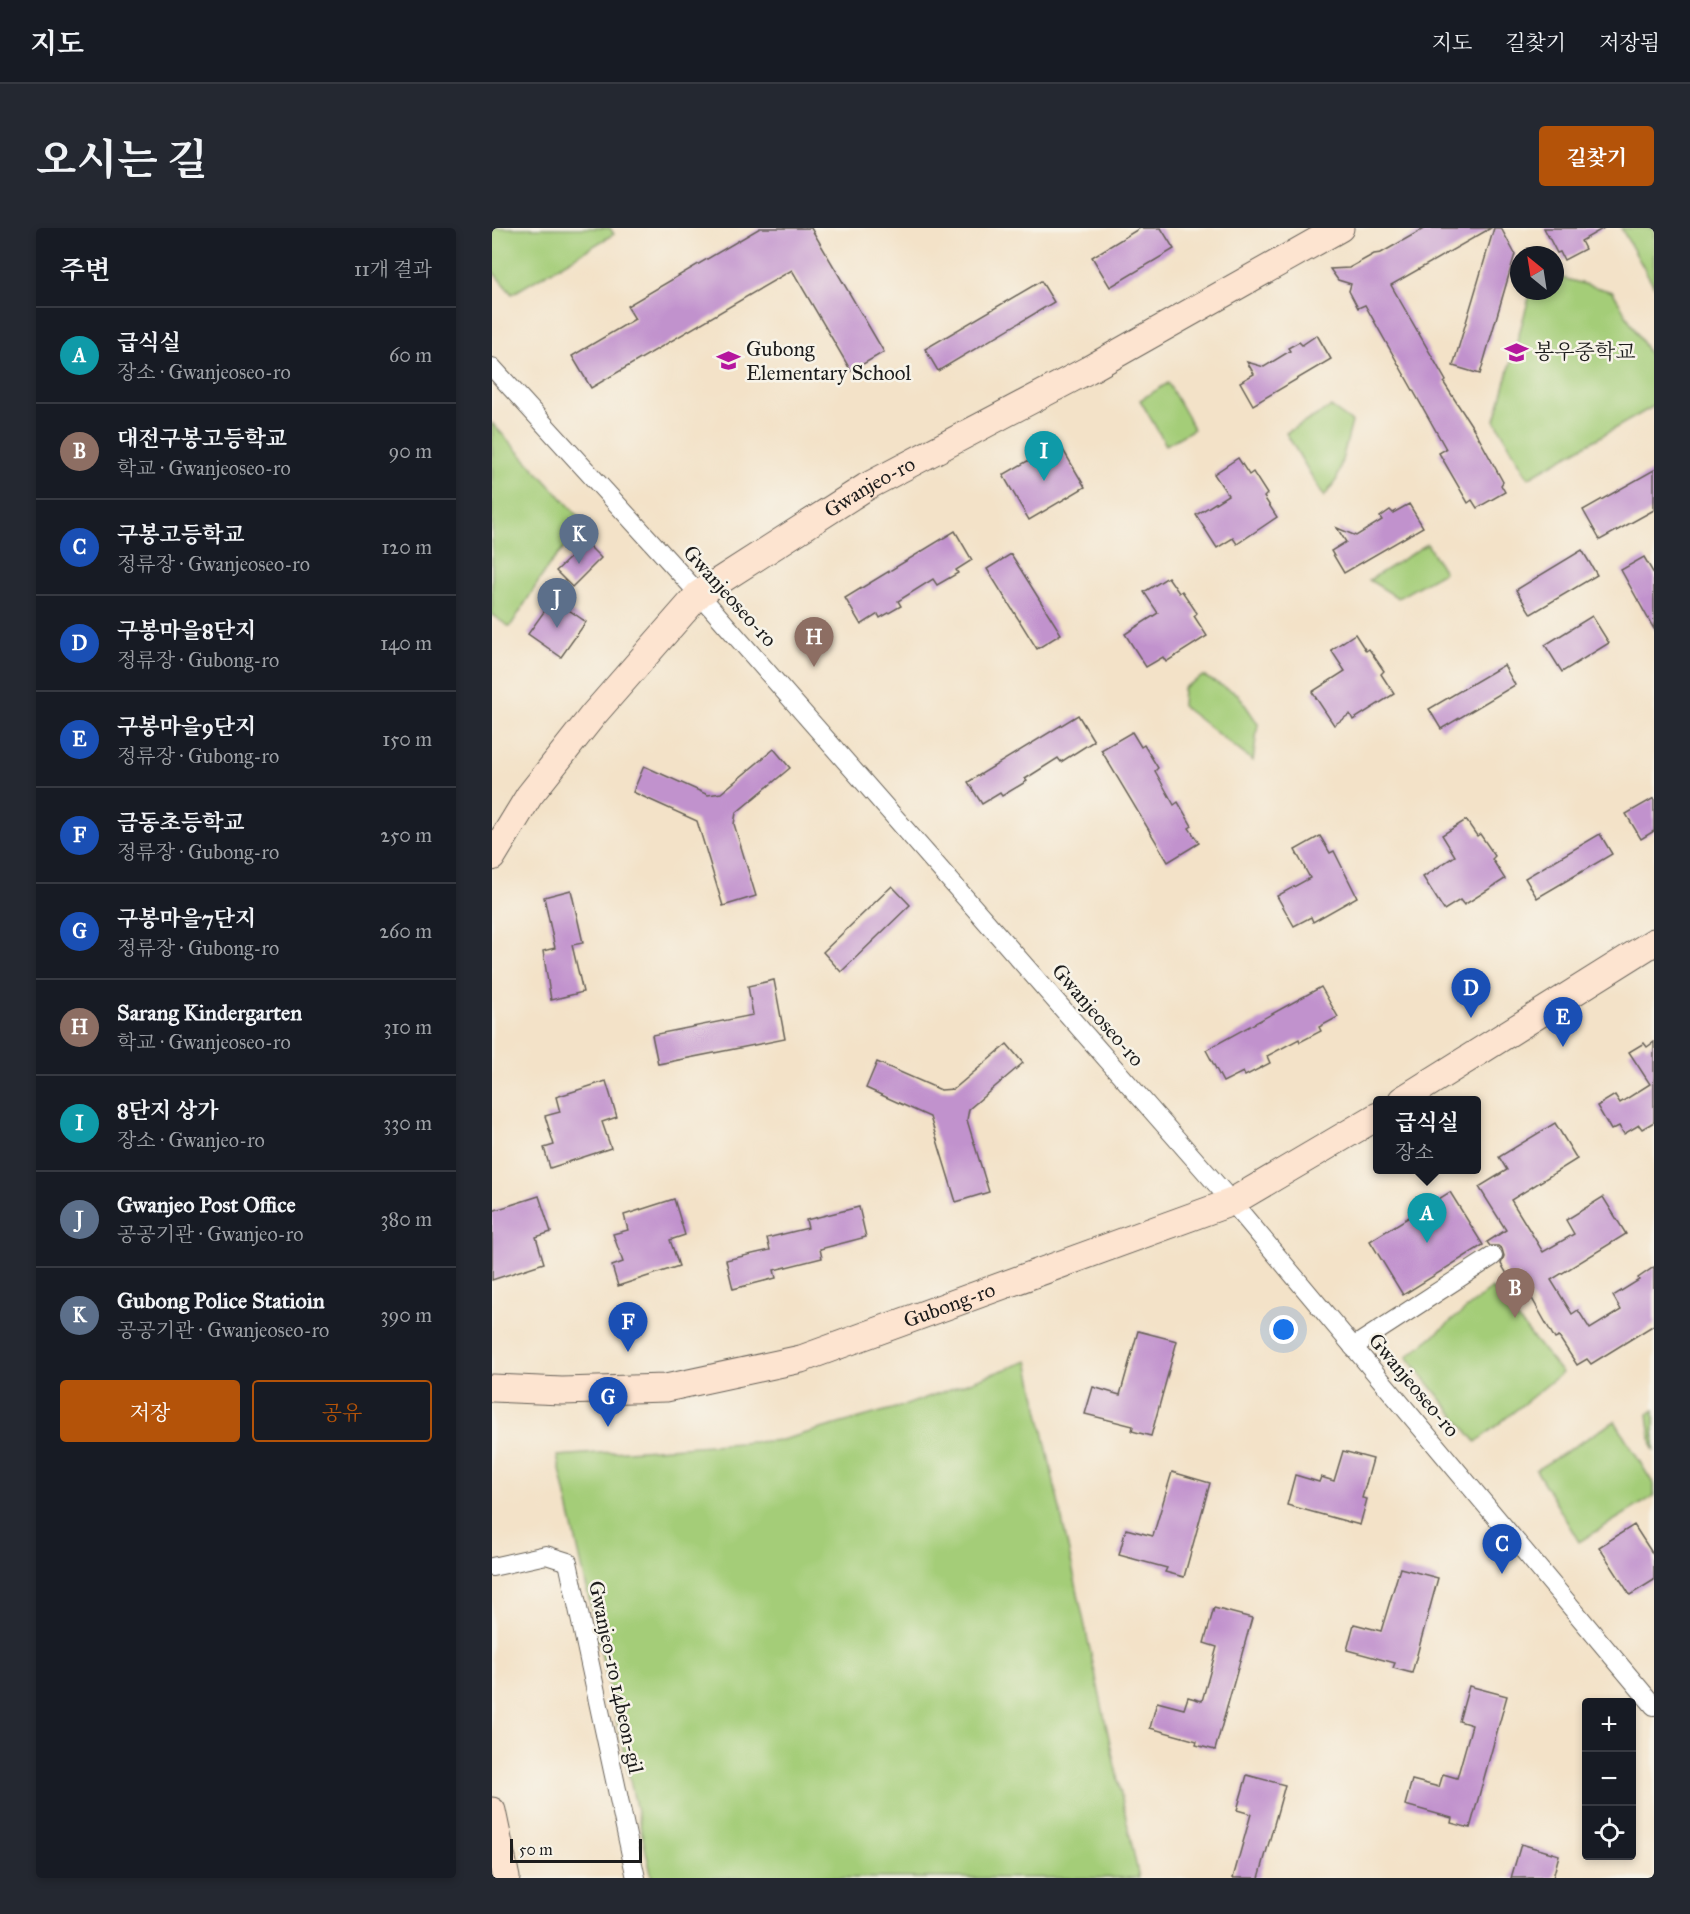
<!DOCTYPE html>
<html lang="ko">
<head>
<meta charset="utf-8">
<style>
  :root { --surface:#171b24; --page:#242831; --text:#f1f3f6; --muted:#9ea1a6; --line:#363941; --accent:#b45309 }
  body { margin:0; font-family:"IM FELL Great Primer","Noto Serif KR",serif; background:var(--page); color:var(--text) }
  .controls { position:absolute; right:18px; bottom:18px; display:grid; overflow:hidden; border-radius:6px; box-shadow:0 3px 9px #0003 }
  .controls button { width:54px; height:54px; display:grid; place-items:center; padding:0; border:0; border-bottom:2px solid var(--line); background:var(--surface); color:var(--text); font:30px sans-serif }
  .compass { position:absolute; left:1018px; top:18px; width:54px; height:54px; border-radius:50%; background:var(--surface); box-shadow:0 3px 9px #0003; rotate:330deg }
  .scale { position:absolute; left:18px; bottom:15px; width:132px; box-sizing:border-box; padding-left:6px; border:3px solid #1c1c1c; border-top:0; font-size:16px; line-height:21px; white-space:nowrap; color:#1c1c1c; -webkit-text-stroke:4px #f7f3e8; paint-order:stroke }
  .you { position:absolute; left:792px; top:1102px; width:21px; height:21px; margin:-15px; border:4px solid #fff; border-radius:50%; background:#1a73e8; box-shadow:0 0 0 9px #1a73e833 }
  .badge { display:grid; place-items:center; width:39px; height:39px; border-radius:50%; background:var(--accent); color:#fff; font-size:20px; font-weight:700 }
  .pin { position:absolute; translate:-50% -50px; filter:drop-shadow(0 2px 3px #0008) }
  .pin::after { content:''; position:absolute; top:32px; width:21px; height:18px; background:inherit; clip-path:polygon(0 0,100% 0,50% 100%) }
  .popup { position:absolute; left:881px; top:868px; width:108px; height:78px; box-sizing:border-box; display:grid; place-content:center; border-radius:6px; background:var(--surface); filter:drop-shadow(0 2px 4px #0005); font-size:20px; white-space:nowrap; color:var(--muted) }
  .popup b { font-size:22px; color:var(--text) }
  .popup::after { content:''; position:absolute; left:50%; top:100%; margin-left:-12px; border:12px solid transparent; border-top-color:var(--surface) }
  .list { margin:0; padding:0; list-style:none }
  h2 { display:flex; justify-content:space-between; align-items:center; height:78px; margin:0; padding:0 24px; font-size:26px }
  h2 small { font-size:20px; font-weight:400; color:var(--muted) }
  .list li { display:grid; grid-template-columns:39px 1fr auto; gap:18px; align-items:center; box-sizing:border-box; height:96px; padding:0 24px; border-top:2px solid var(--line) }
  .list b { display:block; font-size:22px; white-space:nowrap }
  .list p { margin:0; font-size:20px; white-space:nowrap; color:var(--muted) }
  .list em { font-size:20px; font-style:normal; color:var(--muted) }
  .actions { display:flex; gap:12px; padding:18px 24px }
  .actions a { flex:1; padding:14px 0; border:2px solid var(--accent); border-radius:6px; text-align:center; font-size:21px; color:var(--accent) }
  .actions .main { background:var(--accent); color:#fff }
  .icon { flex:none; width:33px; height:33px; fill:none; stroke:currentColor; stroke-width:2; stroke-linecap:round; stroke-linejoin:round }
  .map { position:relative; flex:none; width:1162px; height:1650px; overflow:hidden; border-radius:6px }
  header { display:flex; align-items:center; gap:36px; box-sizing:border-box; height:84px; padding:0 30px; background:var(--surface); border-bottom:2px solid var(--line) }
  header strong { font-size:28px }
  nav { display:flex; gap:33px; margin-inline-start:auto; font-size:21px }
  .intro { display:flex; align-items:center; justify-content:space-between; box-sizing:border-box; height:144px; padding:0 36px }
  h1 { margin:0; font-size:42px }
  .button { padding:15px 27px; border-radius:6px; background:var(--accent); color:#fff; font-size:21px; font-weight:700 }
  main { display:flex; gap:36px; padding:0 36px }
  aside { flex:1; background:var(--surface); border-radius:6px; box-shadow:0 3px 9px #0003 }
  .map>svg:first-child { display:block }
</style>
</head>
<body>
<header>
<strong>지도</strong>
<nav><a>지도</a><a>길찾기</a><a>저장됨</a></nav>
</header>
<div class="intro"><h1>오시는 길</h1><a class="button">길찾기</a></div>
<main>
<aside>
<h2>주변<small>11개 결과</small></h2>
<ul class="list">
<li><span class="badge" style="background:#0f9aa8">A</span><div><b>급식실</b><p>장소 · Gwanjeoseo-ro</p></div><em>60 m</em></li>
<li><span class="badge" style="background:#8d6e63">B</span><div><b>대전구봉고등학교</b><p>학교 · Gwanjeoseo-ro</p></div><em>90 m</em></li>
<li><span class="badge" style="background:#1a4fb4">C</span><div><b>구봉고등학교</b><p>정류장 · Gwanjeoseo-ro</p></div><em>120 m</em></li>
<li><span class="badge" style="background:#1a4fb4">D</span><div><b>구봉마을8단지</b><p>정류장 · Gubong-ro</p></div><em>140 m</em></li>
<li><span class="badge" style="background:#1a4fb4">E</span><div><b>구봉마을9단지</b><p>정류장 · Gubong-ro</p></div><em>150 m</em></li>
<li><span class="badge" style="background:#1a4fb4">F</span><div><b>금동초등학교</b><p>정류장 · Gubong-ro</p></div><em>250 m</em></li>
<li><span class="badge" style="background:#1a4fb4">G</span><div><b>구봉마을7단지</b><p>정류장 · Gubong-ro</p></div><em>260 m</em></li>
<li><span class="badge" style="background:#8d6e63">H</span><div><b>Sarang Kindergarten</b><p>학교 · Gwanjeoseo-ro</p></div><em>310 m</em></li>
<li><span class="badge" style="background:#0f9aa8">I</span><div><b>8단지 상가</b><p>장소 · Gwanjeo-ro</p></div><em>330 m</em></li>
<li><span class="badge" style="background:#5c6f8a">J</span><div><b>Gwanjeo Post Office</b><p>공공기관 · Gwanjeo-ro</p></div><em>380 m</em></li>
<li><span class="badge" style="background:#5c6f8a">K</span><div><b>Gubong Police Statioin</b><p>공공기관 · Gwanjeoseo-ro</p></div><em>390 m</em></li>
</ul>
<div class="actions"><a class="main">저장</a><a>공유</a></div>
</aside>
<div class="map">
<svg width="1162" height="1650" viewBox="0 0 1162 1650">
  <rect width="100%" height="100%" fill="#f7f3e8"/>
  <filter id="ink" filterUnits="userSpaceOnUse"><feTurbulence type="fractalNoise" baseFrequency=".0167" numOctaves="2"/><feDisplacementMap in="SourceGraphic" scale="12" xChannelSelector="R" yChannelSelector="G"/><feConvolveMatrix kernelMatrix="1 2 1 2 8 2 1 2 1" color-interpolation-filters="sRGB"/></filter>
  <filter id="wash" filterUnits="userSpaceOnUse"><feTurbulence type="fractalNoise" baseFrequency=".008" numOctaves="4" result="noise"/><feDisplacementMap in="SourceGraphic" scale="24" xChannelSelector="R" yChannelSelector="G"/><feGaussianBlur stdDeviation="1.35" result="paint"/><feColorMatrix in="noise" values="0 0 0 0 0 0 0 0 0 0 0 0 0 0 0 0 0 1.4 0 .05"/><feComposite in="paint" operator="in"/></filter>
  <g filter="url(#wash)">
    <rect width="100%" height="100%" fill="#f3e2c8"/>
    <g fill="#a4cd78" stroke="#60744a" stroke-width="1.5">
      <path d="M0,0H118L122,6L20,66L0,43Z"/>
      <path d="M1129,0H1162V58Z"/>
      <path d="M1063,48L1121,64L1162,135V178L1036,250L1003,192L1039,63H1063Z"/>
      <path d="M676,155L702,201L674,217L648,172Z"/>
      <path d="M839,179L860,194L845,251L832,269L794,205Z"/>
      <path d="M0,195L94,296L57,337L18,399L0,387Z"/>
      <path d="M935,316L952,344L906,370L877,352Z"/>
      <path d="M711,448L746,466L766,496L761,533L690,478L691,460Z"/>
      <path d="M1000,1060L1070,1145L984,1214L915,1129Z"/>
      <path d="M536,1133L647,1650H160L65,1228L290,1212L414,1177Z"/>
      <path d="M1162,1182V1222L1160,1219L1156,1186Z"/>
      <path d="M1123,1193L1162,1257V1268L1087,1314L1044,1242Z"/>
    </g>
    <g id="blocks">
      <g fill="#c192cd">
        <path d="M268,0H319L392,124L359,143L300,42L99,160L80,128L143,91L135,78Z"/>
        <path d="M648,0H669L682,21L618,59L600,29Z"/>
        <path d="M933,0H999L899,57L954,153L952,155L983,203L1011,254L1009,257L1013,264L985,280L980,272L976,275L947,225L954,221L873,77L866,80L857,63L859,56L846,52L838,41L857,40L882,26L889,25Z"/>
        <path d="M1002,0H1009L1023,26L988,146L961,138Z"/>
        <path d="M1052,0H1112L1089,13L1093,21L1072,32L1068,24L1065,25Z"/>
        <path d="M549,53L562,74L446,143L433,121Z"/>
        <path d="M825,107L839,131L761,177L748,154L762,146L755,134L772,139L798,123L796,120L807,114L810,117Z"/>
        <path d="M567,215L593,259L537,292L511,247Z"/>
        <path d="M746,230L757,247L761,244L775,266L772,269L785,289L745,316L741,310L725,320L704,287L736,267L722,246Z"/>
        <path d="M1162,242V282L1108,312L1091,282Z"/>
        <path d="M917,276L931,299L852,345L839,323L854,314L845,300L864,308L890,292L888,289L898,282L901,285Z"/>
        <path d="M463,303L480,332L464,342L466,345L445,357L441,351L406,373L409,378L388,390L386,386L369,397L353,370Z"/>
        <path d="M89,310L109,330L80,359L64,343L80,328L76,323Z"/>
        <path d="M1090,322L1105,347L1039,386L1024,362Z"/>
        <path d="M519,326L569,406L545,421L495,341Z"/>
        <path d="M1152,329L1162,346V401L1129,342Z"/>
        <path d="M676,349L687,365L690,363L705,385L702,388L715,408L674,434L671,429L654,439L633,406L666,385L652,364Z"/>
        <path d="M61,371L94,394L69,429L36,406Z"/>
        <path d="M1100,388L1117,415L1070,444L1053,417Z"/>
        <path d="M863,406L874,423L877,421L892,443L889,446L902,466L861,492L858,486L842,497L820,464L853,443L839,422Z"/>
        <path d="M1012,437L1023,457L949,501L937,481Z"/>
        <path d="M586,487L602,513L569,534L566,530L533,551L535,553L510,568L508,565L490,576L476,554Z"/>
        <path d="M640,504L649,519L652,517L666,540L663,543L682,577L686,574L700,598L697,600L707,615L676,634L609,522Z"/>
        <path d="M282,521L298,540L244,585L242,596L264,668L231,678L205,593L141,564L152,538L216,567L229,565Z"/>
        <path d="M1162,570V603L1149,611L1134,586Z"/>
        <path d="M974,592L985,608L988,606L1003,628L1000,631L1013,651L972,677L968,672L952,682L931,649L963,628L950,607Z"/>
        <path d="M1108,606L1120,626L1045,670L1033,650Z"/>
        <path d="M828,608L838,625L842,623L865,669L821,694L819,689L802,698L785,668L818,650L803,622Z"/>
        <path d="M400,658L418,677L349,744L331,724Z"/>
        <path d="M79,662L91,715L80,717L91,764L59,772L51,723L63,720L52,669Z"/>
        <path d="M282,752L293,811L166,836L160,807L261,787L256,758Z"/>
        <path d="M829,759L846,789L827,799L829,803L808,814L807,811L775,828L778,835L753,848L751,844L731,854L714,822Z"/>
        <path d="M1162,814V894L1150,901L1147,897L1132,906L1127,898L1119,902L1105,878L1123,867L1128,875L1158,856L1137,824L1152,815L1155,819Z"/>
        <path d="M515,816L531,835L477,881L475,892L497,964L464,974L438,889L374,860L385,834L449,862L462,861Z"/>
        <path d="M114,853L125,889L110,894L119,920L58,940L52,920L62,917L53,888L68,884L64,869Z"/>
        <path d="M1063,895L1085,931L1019,972L1051,1024L1082,1006L1074,992L1111,969L1134,1006L1059,1052L1080,1086L1086,1082L1098,1101L1129,1082L1121,1068L1147,1052L1146,1050L1162,1039V1097L1099,1136L1095,1131L1085,1137L1067,1109L1063,1111L1026,1046L1018,1051L1009,1036L1012,1028L1010,1021L1006,1018H998L995,1014L1014,1002L987,959L1015,942L1007,929Z"/>
        <path d="M958,964L991,1017L911,1067L878,1013Z"/>
        <path d="M47,968L59,1004L44,1009L52,1035L0,1052V983Z"/>
        <path d="M182,971L193,1007L178,1012L187,1038L126,1058L120,1038L131,1034L121,1006L136,1002L132,987Z"/>
        <path d="M367,979L374,1009L328,1021L330,1030L282,1042L284,1050L241,1061L234,1032L278,1022L275,1010L316,1000L314,992Z"/>
        <path d="M646,1103L685,1113L659,1208L640,1203L641,1198L593,1186L601,1159L628,1167Z"/>
        <path d="M851,1223L881,1231L870,1270L875,1271L868,1297L795,1277L803,1247L827,1254L829,1249L842,1253Z"/>
        <path d="M680,1244L718,1255L692,1349L673,1344L675,1340L627,1327L634,1301L661,1308Z"/>
        <path d="M1142,1297L1162,1328V1352L1138,1367L1107,1319Z"/>
        <path d="M908,1340L946,1350L920,1445L901,1440L903,1435L855,1422L862,1396L889,1403Z"/>
        <path d="M722,1380L760,1390L723,1522L704,1517L705,1513L658,1500L665,1474L692,1481L696,1469L710,1473L725,1419L712,1415Z"/>
        <path d="M977,1458L1015,1468L978,1600L959,1595L960,1590L913,1577L920,1552L947,1559L951,1546L965,1550L980,1497L967,1493Z"/>
        <path d="M755,1547L793,1557L767,1650H741L759,1586L745,1582Z"/>
        <path d="M1029,1616L1067,1627L1061,1650H1019Z"/>
      </g>
    </g>
  </g>
  <g filter="url(#ink)">
    <use href="#blocks" fill-opacity="0" stroke="#676158" stroke-width="1.5"/>
    <g fill="none" stroke-linecap="round" stroke-linejoin="round">
      <defs>
        <g id="street">
          <path d="M0,139L207,366L740,974L1162,1478"/>
          <path d="M861,1119L1001,1028"/>
          <path d="M0,1339L54,1327L76,1334L144,1650"/>
        </g>
        <g id="secondary">
          <path id="s1" d="M0,629L37,568L102,486L207,366L374,259L596,142L848,0"/>
          <path d="M910,872L1162,714"/>
          <path id="s2" d="M0,1160L70,1163L174,1160L309,1131L740,974L886,888"/>
          <path d="M0,1583L14,1650"/>
        </g>
      </defs>
      <use href="#street" stroke="#676158" stroke-width="20"/>
      <use href="#secondary" stroke="#676158" stroke-width="29"/>
      <use href="#street" stroke="#fff" stroke-width="18"/>
      <use href="#secondary" stroke="#fde4d0" stroke-width="27"/>
    </g>
  </g>
  <defs>
    <symbol id="school-bare" viewBox="-9 -9 18 18"><path d="M0-5L7-2L0 1L-7-2ZM-4 1L0 2.5L4 1V4Q0 6-4 4Z" fill="#b5179e" stroke="#f7f3e8" stroke-width="2.5" paint-order="stroke"/></symbol>
  </defs>
  <g fill-rule="evenodd">
    <use href="#school-bare" x="1008" y="108" width="33" height="33"/>
    <use href="#school-bare" x="220" y="116" width="33" height="33"/>
  </g>
  <g text-anchor="middle" stroke-width="5" stroke-linejoin="round" paint-order="stroke">
    <g font-size="21" fill="#1c1c1c" stroke="#f7f3e8" text-anchor="start">
      <text x="254" y="128">Gubong<tspan x="254" dy="24">Elementary School</tspan></text>
      <text x="1042" y="131">봉우중학교</text>
    </g>
    <g font-size="21" fill="#1c1c1c" stroke="#f7f3e8">
      <text dy="7" stroke="none"><textPath href="#s1" startOffset="537">Gwanjeo-ro</textPath></text>
      <text transform="translate(238 368) rotate(48)" y="7">Gwanjeoseo-ro</text>
      <text transform="translate(606 787) rotate(49)" y="7">Gwanjeoseo-ro</text>
      <text dy="7" stroke="none"><textPath href="#s2" startOffset="470">Gubong-ro</textPath></text>
      <text transform="translate(922 1157) rotate(50)" y="7">Gwanjeoseo-ro</text>
      <text transform="translate(124 1449) rotate(78)" y="7">Gwanjeo-ro 14beon-gil</text>
    </g>
  </g>
</svg>
<div class="controls">
<button>+</button>
<button>−</button>
<button><svg class="icon" aria-label="locate" viewBox="0 0 24 24"><circle cx="12" cy="12" r="6"/><path d="M12 2v4M12 18v4M2 12h4M18 12h4"/></svg></button>
</div>
<svg class="compass" viewBox="-18 -18 36 36"><path d="M0-13l5 13h-10z" fill="#e53935"/><path d="M0 13l5-13h-10z" fill="#9ea1a6"/></svg>
<div class="scale">50 m</div>
<div class="you"></div>
<div class="pin badge" style="left:935px;top:1015px;background:#0f9aa8">A</div>
<div class="popup"><b>급식실</b>장소</div>
<div class="pin badge" style="left:1023px;top:1090px;background:#8d6e63">B</div>
<div class="pin badge" style="left:1010px;top:1346px;background:#1a4fb4">C</div>
<div class="pin badge" style="left:979px;top:790px;background:#1a4fb4">D</div>
<div class="pin badge" style="left:1071px;top:819px;background:#1a4fb4">E</div>
<div class="pin badge" style="left:136px;top:1124px;background:#1a4fb4">F</div>
<div class="pin badge" style="left:116px;top:1199px;background:#1a4fb4">G</div>
<div class="pin badge" style="left:322px;top:439px;background:#8d6e63">H</div>
<div class="pin badge" style="left:552px;top:253px;background:#0f9aa8">I</div>
<div class="pin badge" style="left:65px;top:400px;background:#5c6f8a">J</div>
<div class="pin badge" style="left:87px;top:336px;background:#5c6f8a">K</div>
</div>
</main>
</body>
</html>
